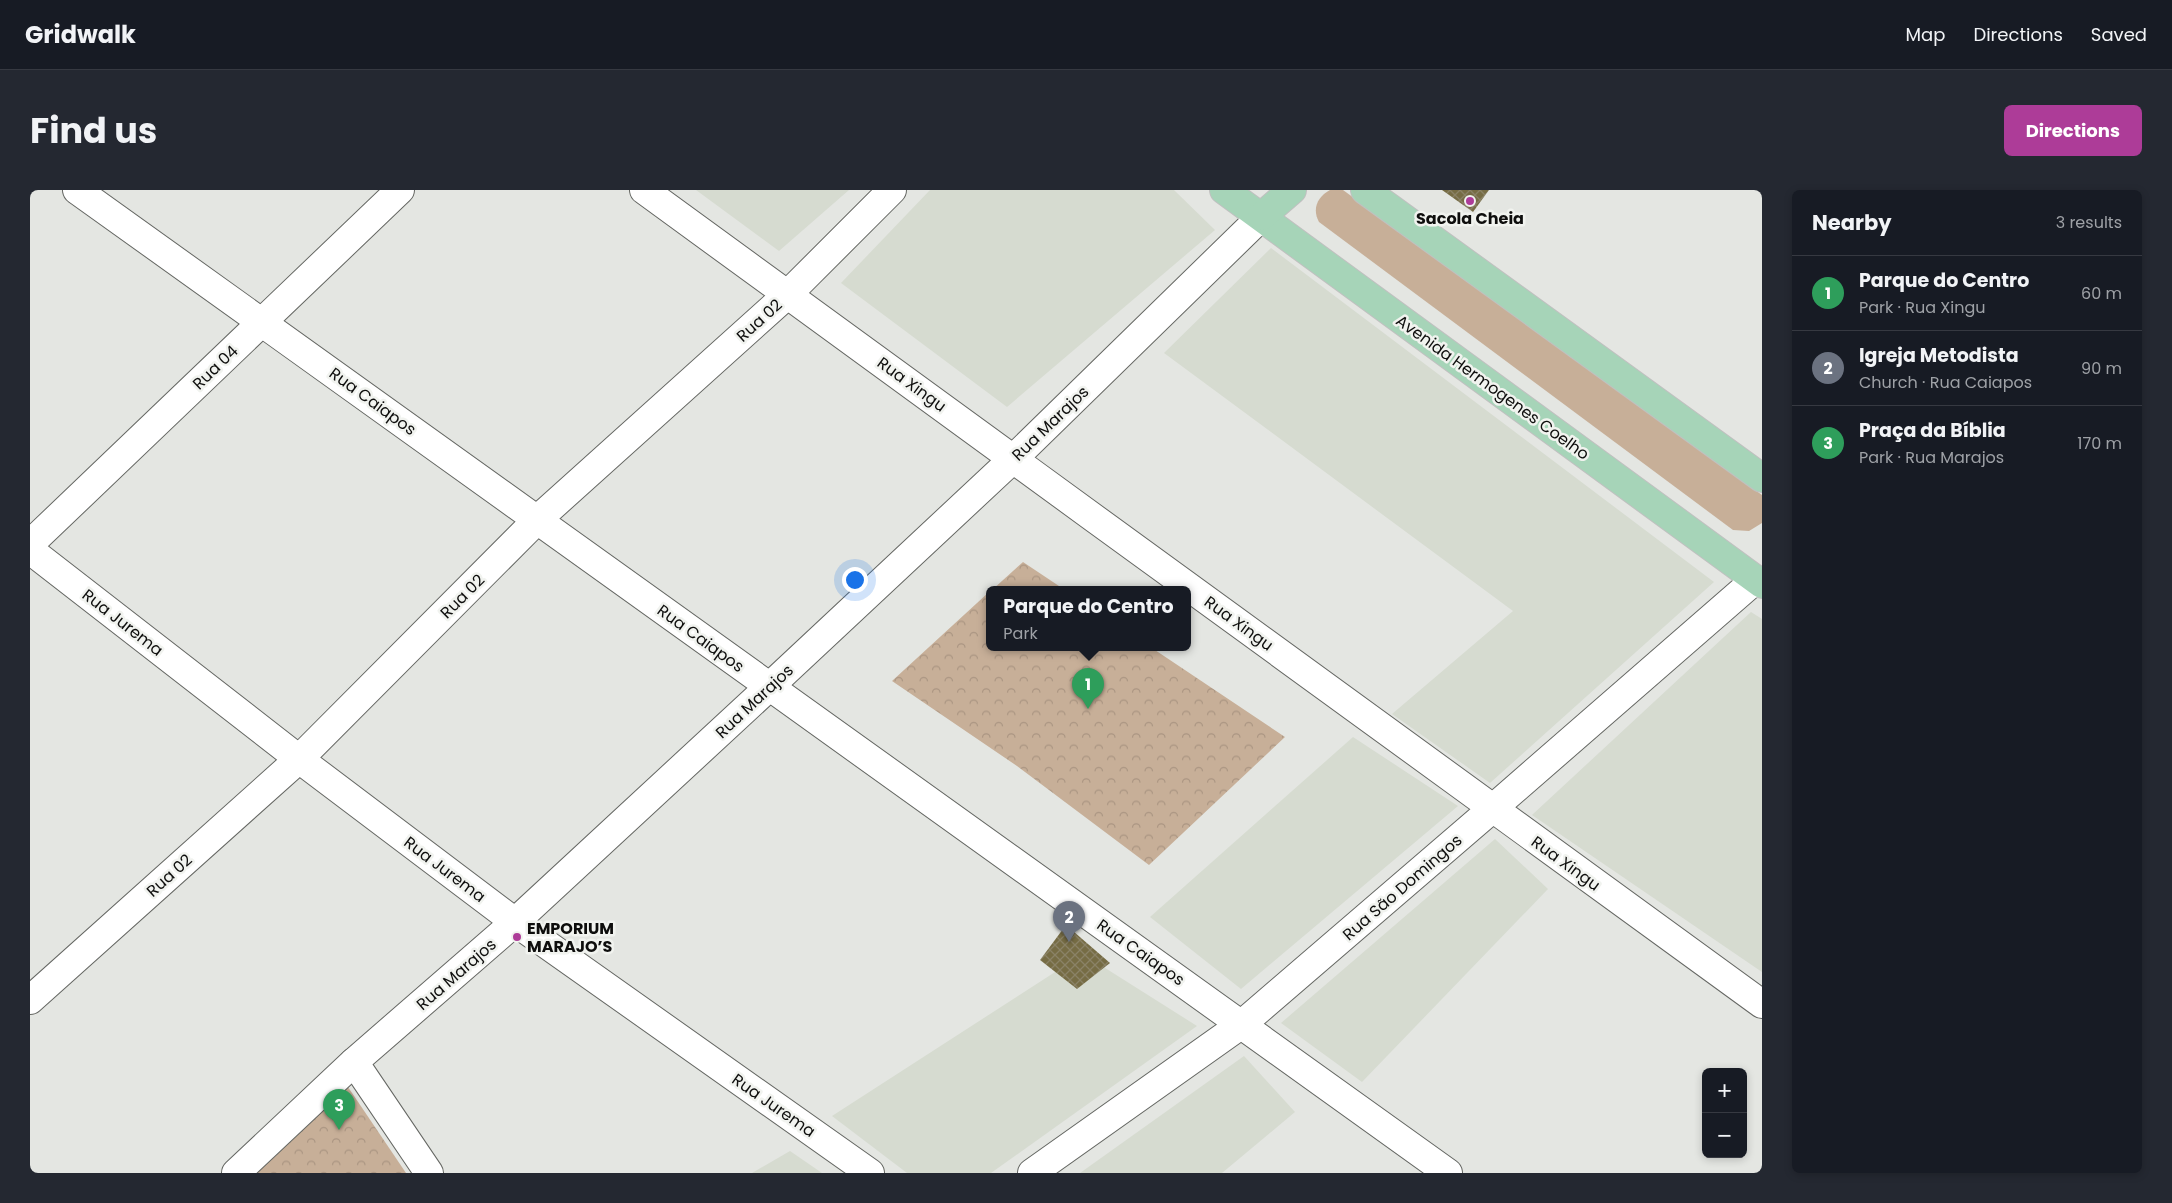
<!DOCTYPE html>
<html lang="en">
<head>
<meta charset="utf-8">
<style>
  :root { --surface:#171b24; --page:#242831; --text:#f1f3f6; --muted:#9ea1a6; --line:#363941; --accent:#ad3c98 }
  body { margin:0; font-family:Poppins,sans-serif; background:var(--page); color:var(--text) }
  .controls { position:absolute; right:15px; bottom:15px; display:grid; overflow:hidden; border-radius:8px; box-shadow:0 2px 8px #0003 }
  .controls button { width:45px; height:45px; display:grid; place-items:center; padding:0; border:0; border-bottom:1px solid var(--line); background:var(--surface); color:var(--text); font:25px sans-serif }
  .you { position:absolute; left:824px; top:389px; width:18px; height:18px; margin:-12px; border:4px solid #fff; border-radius:50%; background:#1a73e8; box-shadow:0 0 0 8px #1a73e833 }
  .badge { display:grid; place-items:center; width:32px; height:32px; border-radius:50%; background:var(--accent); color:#fff; font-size:16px; font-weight:700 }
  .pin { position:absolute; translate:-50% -41px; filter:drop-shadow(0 1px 2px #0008) }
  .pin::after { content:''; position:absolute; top:26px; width:18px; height:15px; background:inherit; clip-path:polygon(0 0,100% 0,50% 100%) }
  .popup { position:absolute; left:956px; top:396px; width:205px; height:65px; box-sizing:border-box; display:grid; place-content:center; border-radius:8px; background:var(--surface); filter:drop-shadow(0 1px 4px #0005); font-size:16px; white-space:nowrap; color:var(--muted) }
  .popup b { font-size:19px; color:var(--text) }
  .popup::after { content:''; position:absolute; left:50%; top:100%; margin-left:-10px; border:10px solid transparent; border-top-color:var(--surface) }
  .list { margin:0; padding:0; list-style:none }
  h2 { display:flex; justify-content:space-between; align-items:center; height:65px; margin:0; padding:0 20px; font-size:21px }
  h2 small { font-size:16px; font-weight:400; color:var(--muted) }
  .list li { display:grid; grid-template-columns:32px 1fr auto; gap:15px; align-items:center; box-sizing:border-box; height:75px; padding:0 20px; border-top:1px solid var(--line) }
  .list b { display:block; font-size:19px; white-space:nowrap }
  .list p { margin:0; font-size:16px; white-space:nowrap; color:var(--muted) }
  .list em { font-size:16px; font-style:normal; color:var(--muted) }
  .map { position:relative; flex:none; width:1732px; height:983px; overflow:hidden; border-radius:8px }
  header { display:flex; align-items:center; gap:30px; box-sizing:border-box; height:70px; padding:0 25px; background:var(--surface); border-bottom:1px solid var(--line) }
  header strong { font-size:24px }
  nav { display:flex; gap:28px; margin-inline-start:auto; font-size:18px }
  .intro { display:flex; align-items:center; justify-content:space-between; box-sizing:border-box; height:120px; padding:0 30px }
  h1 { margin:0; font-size:35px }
  .button { padding:12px 22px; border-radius:8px; background:var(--accent); color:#fff; font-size:18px; font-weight:700 }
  main { display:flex; gap:30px; padding:0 30px }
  aside { flex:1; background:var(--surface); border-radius:8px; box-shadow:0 2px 8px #0003 }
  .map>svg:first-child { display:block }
</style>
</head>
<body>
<header>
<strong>Gridwalk</strong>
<nav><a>Map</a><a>Directions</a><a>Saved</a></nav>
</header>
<div class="intro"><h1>Find us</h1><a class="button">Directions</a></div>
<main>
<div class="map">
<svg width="1732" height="983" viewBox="0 0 1732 983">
  <defs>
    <pattern id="park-crowns" width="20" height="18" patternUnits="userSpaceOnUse" patternTransform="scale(1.25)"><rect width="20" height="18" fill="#c7af98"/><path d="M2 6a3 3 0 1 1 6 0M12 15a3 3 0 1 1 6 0" fill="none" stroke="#aa9582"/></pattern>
    <pattern id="building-cross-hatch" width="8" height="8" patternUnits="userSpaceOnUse" patternTransform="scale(1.25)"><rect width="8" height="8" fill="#766c44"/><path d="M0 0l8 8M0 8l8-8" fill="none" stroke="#8a8266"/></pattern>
  </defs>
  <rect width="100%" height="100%" fill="#e4e6e2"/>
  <g fill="#d6dbd0">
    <path d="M666,0H819L749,61Z"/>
    <path d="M900,0H1144L1185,40L977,217L811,93Z"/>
    <path d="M1241,58L1684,392L1460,593L1362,524L1483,421L1134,163Z"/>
    <path d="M1721,422L1732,429V782L1502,625Z"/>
    <path d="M1323,547L1428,616L1211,799L1120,727Z"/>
    <path d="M1465,649L1518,699L1332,892L1251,833Z"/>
    <path d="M1053,764L1167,836L961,983H877L802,926Z"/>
    <path d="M1214,866L1265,922L1192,983H1050Z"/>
    <path d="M760,961L792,983H722Z"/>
  </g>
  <path fill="#c7af98" d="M1300,0H1313L1732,305V333L1719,341L1703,340L1289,32C1282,19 1287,7 1300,0Z"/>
  <g fill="url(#park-crowns)">
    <path d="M993,372L1035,400H962Z"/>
    <path d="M959,402V458H1122L1255,547L1119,675L987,576L862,491Z"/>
    <path d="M318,897L376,983H226Z"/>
  </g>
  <g fill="url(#building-cross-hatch)">
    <path d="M1412,0H1459L1443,22Z"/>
    <path d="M1036,735L1080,773L1047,799L1010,770Z"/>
  </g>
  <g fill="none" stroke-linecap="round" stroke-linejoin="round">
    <defs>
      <g id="minor">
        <path d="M47,0L1418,983"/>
        <path d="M614,0C987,271 1358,544 1732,814"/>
        <path d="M0,354L370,0"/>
        <path d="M0,360L269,569L485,732L840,983"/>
        <path d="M0,810L269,569L508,329L758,104L862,0"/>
        <path d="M324,872L399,983"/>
        <path d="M206,983L324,872L485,732L739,497L984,268L1232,26"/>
        <path d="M1002,983L1212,834L1462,619L1725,390"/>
      </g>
      <g id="major">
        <path d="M1194,0L1732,394"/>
        <path d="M1335,0L1732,288"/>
        <path d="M1232,26L1262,0"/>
      </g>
    </defs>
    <use href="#minor" stroke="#656763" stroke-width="30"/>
    <use href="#major" stroke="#c0c0c0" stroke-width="30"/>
    <use href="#minor" stroke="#fff" stroke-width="28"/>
    <use href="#major" stroke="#a6d4b8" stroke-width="28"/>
  </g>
  <g fill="#ad3c98" stroke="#f1f3ef" stroke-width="2">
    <circle cx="1440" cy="11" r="5"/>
    <circle cx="487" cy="747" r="5"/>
  </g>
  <g text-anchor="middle" stroke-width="5" stroke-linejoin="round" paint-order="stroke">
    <g font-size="16" font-weight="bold" fill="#0e0e0d" stroke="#f1f3ef">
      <text x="1440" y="34">Sacola Cheia</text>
      <text x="497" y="744" text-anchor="start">EMPORIUM<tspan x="497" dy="18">MARAJO’S</tspan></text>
    </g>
    <g font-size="16" fill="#0e0e0d" stroke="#f1f3ef">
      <text transform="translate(729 130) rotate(-42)" y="6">Rua 02</text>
      <text transform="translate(185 177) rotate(-44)" y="6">Rua 04</text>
      <text transform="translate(882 194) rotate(36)" y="6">Rua Xingu</text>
      <text transform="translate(1463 197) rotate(36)" y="6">Avenida Hermogenes Coelho</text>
      <text transform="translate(343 211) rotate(36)" y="6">Rua Caiapos</text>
      <text transform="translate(1020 233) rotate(-44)" y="6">Rua Marajos</text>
      <text transform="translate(432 406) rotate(-45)" y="6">Rua 02</text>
      <text transform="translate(93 432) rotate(38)" y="6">Rua Jurema</text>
      <text transform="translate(1209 433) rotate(36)" y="6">Rua Xingu</text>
      <text transform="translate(671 448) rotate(36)" y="6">Rua Caiapos</text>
      <text transform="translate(724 511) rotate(-43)" y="6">Rua Marajos</text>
      <text transform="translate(1536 673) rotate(36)" y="6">Rua Xingu</text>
      <text transform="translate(415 679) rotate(37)" y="6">Rua Jurema</text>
      <text transform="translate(139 685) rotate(-42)" y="6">Rua 02</text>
      <text transform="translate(1372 697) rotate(-41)" y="6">Rua São Domingos</text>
      <text transform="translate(1111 762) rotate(35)" y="6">Rua Caiapos</text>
      <text transform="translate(426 784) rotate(-41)" y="6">Rua Marajos</text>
      <text transform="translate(744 915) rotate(35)" y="6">Rua Jurema</text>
    </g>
  </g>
</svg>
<div class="controls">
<button>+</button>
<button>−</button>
</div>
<div class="you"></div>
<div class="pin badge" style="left:1058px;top:519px;background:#2e9e5b">1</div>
<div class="popup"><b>Parque do Centro</b>Park</div>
<div class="pin badge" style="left:1039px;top:752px;background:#6b7280">2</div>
<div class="pin badge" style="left:309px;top:940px;background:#2e9e5b">3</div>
</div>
<aside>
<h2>Nearby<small>3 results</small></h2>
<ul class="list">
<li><span class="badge" style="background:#2e9e5b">1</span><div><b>Parque do Centro</b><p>Park · Rua Xingu</p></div><em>60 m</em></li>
<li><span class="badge" style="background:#6b7280">2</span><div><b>Igreja Metodista</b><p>Church · Rua Caiapos</p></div><em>90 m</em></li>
<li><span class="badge" style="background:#2e9e5b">3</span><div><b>Praça da Bíblia</b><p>Park · Rua Marajos</p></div><em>170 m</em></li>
</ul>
</aside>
</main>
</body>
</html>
